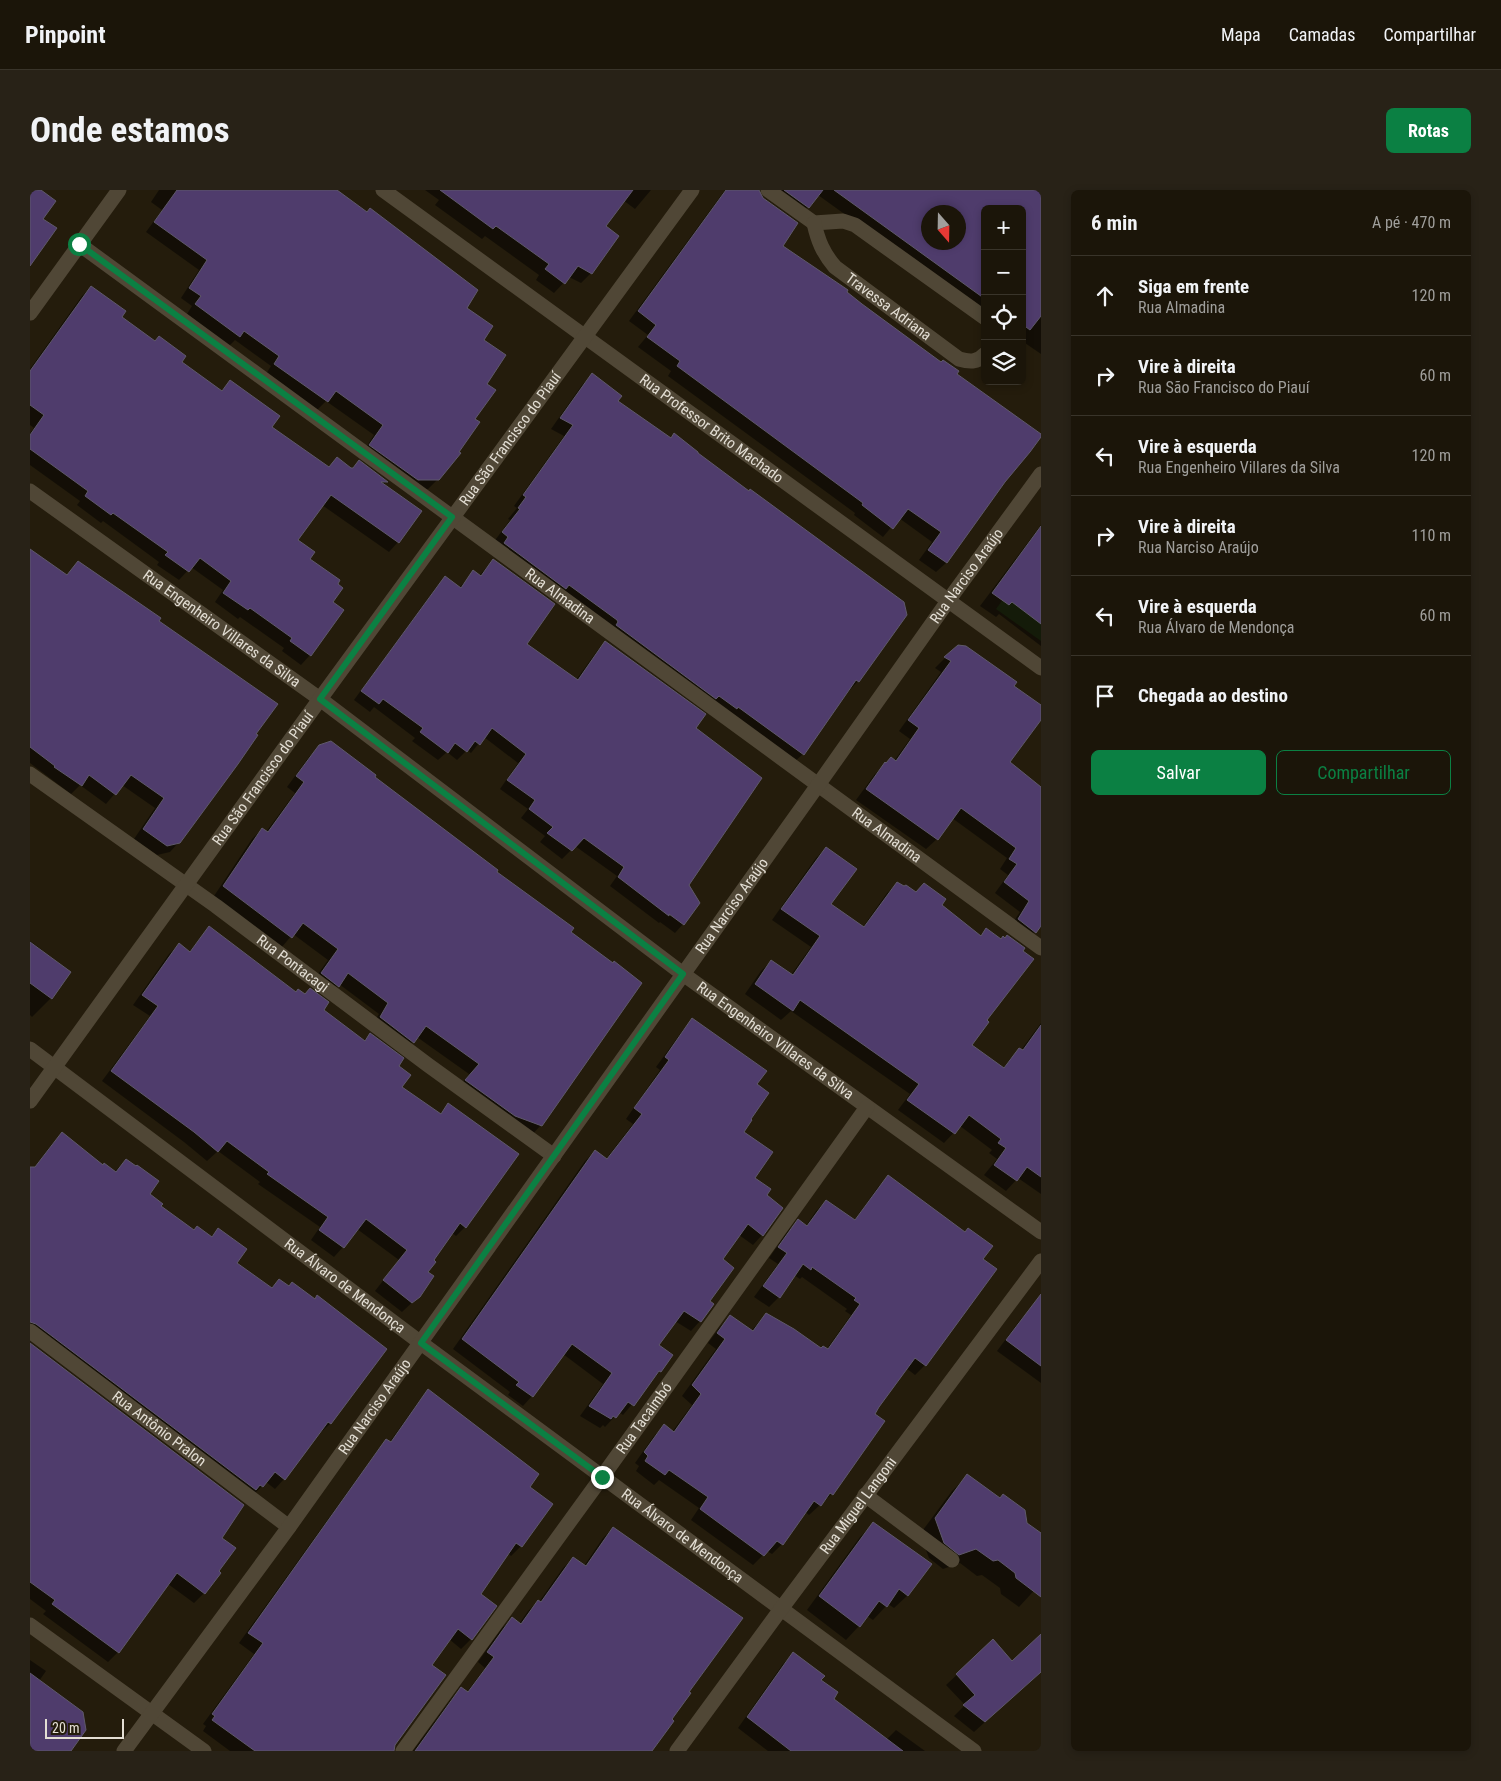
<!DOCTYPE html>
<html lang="pt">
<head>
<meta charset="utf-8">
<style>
  :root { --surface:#1b1509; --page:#282217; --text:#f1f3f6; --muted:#a09f9c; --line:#39342a; --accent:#0b8043 }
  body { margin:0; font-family:"Roboto Condensed",sans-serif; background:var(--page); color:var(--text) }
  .controls { position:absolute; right:15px; top:15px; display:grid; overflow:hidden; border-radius:8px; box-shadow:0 2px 8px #0003 }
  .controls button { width:45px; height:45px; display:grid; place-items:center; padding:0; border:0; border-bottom:1px solid var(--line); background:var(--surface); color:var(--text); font:25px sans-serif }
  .compass { position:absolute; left:891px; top:15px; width:45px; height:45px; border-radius:50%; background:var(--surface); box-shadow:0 2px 8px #0003; rotate:160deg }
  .scale { position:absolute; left:15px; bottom:12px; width:79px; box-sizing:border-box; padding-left:5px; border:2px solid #e3ded4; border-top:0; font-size:14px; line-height:18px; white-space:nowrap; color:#e3ded4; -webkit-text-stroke:4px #241c0c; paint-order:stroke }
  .stop { position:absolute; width:15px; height:15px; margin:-11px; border:4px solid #0b8043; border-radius:50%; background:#fff }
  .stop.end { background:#0b8043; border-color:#fff; box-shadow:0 1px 5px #0008 }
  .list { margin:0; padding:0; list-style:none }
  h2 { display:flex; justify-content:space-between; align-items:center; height:65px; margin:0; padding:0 20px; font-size:21px }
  h2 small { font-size:16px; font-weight:400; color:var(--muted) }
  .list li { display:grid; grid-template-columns:32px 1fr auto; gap:15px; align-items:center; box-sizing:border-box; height:80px; padding:0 20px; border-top:1px solid var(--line) }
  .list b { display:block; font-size:19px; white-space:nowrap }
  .list p { margin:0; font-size:16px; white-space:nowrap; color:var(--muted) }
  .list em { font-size:16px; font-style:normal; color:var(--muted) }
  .actions { display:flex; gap:10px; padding:15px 20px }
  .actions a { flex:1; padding:11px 0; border:1px solid var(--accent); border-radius:8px; text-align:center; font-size:18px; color:var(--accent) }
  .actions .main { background:var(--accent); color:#fff }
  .icon { flex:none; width:28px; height:28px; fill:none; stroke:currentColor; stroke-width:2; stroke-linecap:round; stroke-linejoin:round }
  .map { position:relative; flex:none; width:1011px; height:1561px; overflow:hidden; border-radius:8px }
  header { display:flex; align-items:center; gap:30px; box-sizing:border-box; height:70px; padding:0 25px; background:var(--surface); border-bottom:1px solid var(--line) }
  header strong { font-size:24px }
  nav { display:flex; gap:28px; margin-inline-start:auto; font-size:18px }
  .intro { display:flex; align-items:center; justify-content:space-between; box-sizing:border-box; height:120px; padding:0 30px }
  h1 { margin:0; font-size:35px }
  .button { padding:12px 22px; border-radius:8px; background:var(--accent); color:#fff; font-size:18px; font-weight:700 }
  main { display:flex; gap:30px; padding:0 30px }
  aside { flex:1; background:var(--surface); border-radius:8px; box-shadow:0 2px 8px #0003 }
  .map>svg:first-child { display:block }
</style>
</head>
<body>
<header>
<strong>Pinpoint</strong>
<nav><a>Mapa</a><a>Camadas</a><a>Compartilhar</a></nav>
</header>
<div class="intro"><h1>Onde estamos</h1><a class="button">Rotas</a></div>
<main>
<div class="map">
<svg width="1011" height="1561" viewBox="0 0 1011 1561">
  <rect width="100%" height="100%" fill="#241c0c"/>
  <path fill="#273311" d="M1011,357V451L966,419Z"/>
  <g fill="#0007" fill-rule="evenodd">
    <path d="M129,0H305L436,118L452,150L455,194L443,229L408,289L398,299L378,300L331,265L344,245L296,211L287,220L236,184L241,176L205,150L199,156L157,124L162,116L151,108L169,80L116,42L132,20L121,12Z"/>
    <path d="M395,0H621L605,19L593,10L574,36L561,83L551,93L539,87L524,103L506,90L509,85L455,46L452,49L405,15L409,10Z"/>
    <path d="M695,0H1011V164L992,151V19H955V125L788,5L769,27L733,1H728L751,57L925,184L974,292L916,373L906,382L889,370L902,352L869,328L853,347L824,325L825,323L638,186L641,181L608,157L618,145L599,131ZM898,22H928V52H898Z"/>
    <path d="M61,97L90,127L191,201L200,192L241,237L298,278L307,269L322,279L329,272L356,292L353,295L368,352L359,362L292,315L267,350L278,369L301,412L280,465L271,475L252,461L254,458L210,427L208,429L185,412L193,400L161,377L149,390L127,375L129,372L73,331L71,333L47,315L50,311L0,275V243L4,238L0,235V179L52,106Z"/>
    <path d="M562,185L587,211L640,249L644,245L828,491L818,502L773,564L762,574L463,353L480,330L478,329L487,318L484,316L534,246L521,239L552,195Z"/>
    <path d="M1011,335V456L969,424L966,427L950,416Z"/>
    <path d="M0,361L36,386L48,373L127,431L149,652L140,662L127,665L104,649L125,618L92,595L76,614L50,595L41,604L0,573Z"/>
    <path d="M463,370L495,454L546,490L567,461L575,452L664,538L658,695L653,734L645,743L630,732L629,733L580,696L587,686L545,656L532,669L510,652L515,646L491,628L498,619L470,599L488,573L454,547L441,563L437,560L427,570L417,562L408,570L382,551L385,548L344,517L340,522L324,510L407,396L415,388L429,398L444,382L449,386Z"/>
    <path d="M925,458L1011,517V528L978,573L1011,598V738L1009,737L995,752L978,740L990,722L965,703L978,685L970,679L977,668L922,628L907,649L896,659L826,610L845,584L861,569L864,571L880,549L869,541L911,482L905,478Z"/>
    <path d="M289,557L343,588L465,682L540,742L511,935L501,946L426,901L439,884L387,847L373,862L340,838L349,824L309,794L298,806L281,794L298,770L263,744L251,758L184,706L222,649L232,639L236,642L265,603L257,597L279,567Z"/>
    <path d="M796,658L799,714L833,737L857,703L868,693L910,715L950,747L956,740L955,831L941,855L973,879L980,869L990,859L991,860L1011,833V1004L988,988L976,1001L954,985L967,969L959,963L962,960L930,936L914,953L868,920L880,904L761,821L751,830L715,804L731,781L741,771L761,785L781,757L742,730L786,668Z"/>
    <path d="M179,738L333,851L340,845L367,876L371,897L409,925L419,915L435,1037L426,1046L422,1043L402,1070L396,1082L389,1106L372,1122L345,1101L369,1070L327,1039L313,1057L304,1067L281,1050L290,1037L228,994L230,992L188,961L177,971L154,952L72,891L120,826L103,815L139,764L149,754L159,762Z"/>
    <path d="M0,751L12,760L11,762L21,808L2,827L0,825Z"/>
    <path d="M662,830L725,895L713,942L723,988L735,1005L732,1045L723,1055L709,1045L691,1069L670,1131L661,1141L645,1131L627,1156L630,1181L593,1225L589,1222L575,1237L573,1235L570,1238L550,1226L573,1194L533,1164L502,1206L493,1216L478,1205L480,1202L423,1159L555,971L565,961L576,969L603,934L596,929L630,880L626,877L653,840Z"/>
    <path d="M32,944L73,976L84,982L96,970L118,1004L130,1017L163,1042L180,1048L188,1039L206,1073L240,1099L249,1090L356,1159L300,1234L290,1243L289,1242L254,1289L245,1299L236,1292L222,1306L0,1146V983L22,954Z"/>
    <path d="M858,987L951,1069L895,1175L885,1185L876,1178L848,1216L802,1304L779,1325L775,1322L752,1354L742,1364L737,1361L723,1375L661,1330L669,1318L629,1290L624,1295L606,1281L609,1276L605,1273L624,1246L634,1236L642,1242L662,1215L652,1206L686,1159L678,1153L690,1137L700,1127L721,1141L736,1124L791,1160H796L821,1125L815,1121L817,1119L772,1087L770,1089L764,1085L749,1107L739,1117L724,1107L748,1074L739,1068L758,1041L769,1031L776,1036L786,1021L796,1011L824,1031L848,997Z"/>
    <path d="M1001,1119L1011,1127V1193L967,1161L990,1130Z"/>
    <path d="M0,1154L191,1349L187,1381L190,1383L174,1403L164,1413L138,1394L88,1462L78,1472L13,1424L16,1421L0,1409Z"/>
    <path d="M399,1201L499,1297L491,1356L481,1366L478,1363L449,1404L441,1449L431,1459L419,1449L401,1475L364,1555L363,1561H200L173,1541L176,1536L173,1534L224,1464L209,1453L347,1261L356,1251L359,1253L389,1211Z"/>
    <path d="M937,1286L1011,1345V1393L989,1417L971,1404L970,1398L952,1385L947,1386L930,1373L913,1379L899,1368L890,1344L922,1301Z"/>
    <path d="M843,1334L878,1405L864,1418L858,1414L843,1430L837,1426L829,1436L816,1450L777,1420L830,1347Z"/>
    <path d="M583,1338L657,1502L620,1561H383L422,1508L431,1498L437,1502L455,1478L448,1472L472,1438L482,1429L489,1434L498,1421L508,1411L509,1412L533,1378L543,1368L554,1376L573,1348Z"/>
    <path d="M1011,1449V1481L944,1542L924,1526L935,1515L916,1495L963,1451L982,1472Z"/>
    <path d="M763,1464L790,1490L802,1509L856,1550L866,1540L895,1561H738L708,1538L753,1474Z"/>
    <path d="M0,1470L16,1481L9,1491L39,1561H0Z"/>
  </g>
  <g fill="#4f3c6c" stroke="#5f596a" fill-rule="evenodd">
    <path d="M0,0H11L26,11L13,29L27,38L0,76Z"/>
    <path d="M147,0H307L337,22L340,18L448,100L437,118L463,136L454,150L476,165L457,194L466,200L445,229L450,232L429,262L431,263L409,290H388L339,255L353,235L306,201L298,212L244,174L249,166L214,141L210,147L165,114L171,106L159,98L177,70L124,32Z"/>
    <path d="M410,0H603L576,36L589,46L562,84L548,76L535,94L515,79L519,74L466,36L463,39Z"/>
    <path d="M696,0H729L733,8L768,33L753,56L818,100L817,102L832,114L911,172L913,170L929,181L927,184L1011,244V247L1000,262L975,292L917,373L898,360L911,342L878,319L863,339L832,315L833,313L647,176L650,171L617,147L626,135L608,121Z"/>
    <path d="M754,0H793L779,18Z"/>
    <path d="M804,0H1011V126L1000,140L992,134V19H955V109ZM898,22H928V52H898Z"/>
    <path d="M61,96L96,121L92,127L125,151L129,146L156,166L152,172L192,201L200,190L250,226L242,237L299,277L307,267L321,278H323L329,270L358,292H351L392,321L369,353L301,305L268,350L285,362L280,369L310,390L308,394L313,398L303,412L314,420L281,466L260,451L262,448L220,418L218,420L193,403L201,391L170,368L159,382L135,365L138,362L83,323L81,325L55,306L58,301L0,259V245L14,225L0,215V181Z"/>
    <path d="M562,183L592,206L588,211L641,248L644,243L668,262V263L719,301L720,299L874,412L877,425L829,492L826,490L774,565L708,517L707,519L689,506L686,509L586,435L588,432L587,430L539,395L536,399L474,353L478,347L472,342L490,319L488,318L496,307L493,305L543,235L530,228Z"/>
    <path d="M1011,336V434L982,412L979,415L962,403Z"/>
    <path d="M0,359L37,385L48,371L131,428L129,431L248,514L226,544L228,545L208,574L150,653L137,656L113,639L134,608L101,585L86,605L59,585L52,596L24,577L25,576L0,557Z"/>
    <path d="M463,369L525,414L497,454L548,490L575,451L676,524L666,538L732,588L659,695L670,713L654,735L639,724V726L588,687L594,677L554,648L542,661L517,643L523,637L499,619L505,610L477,590L496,564L462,538L450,555L445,551L437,562L425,553L418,563L390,542L393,538L353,509L349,514L331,501L415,386L431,398L443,380L451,386Z"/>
    <path d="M928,455L936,456L987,492L984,496L1011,515V530L980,572L1011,597V736L1006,743L988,729L999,711L974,692L987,674L979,669L986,658L931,618L908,650L836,599L855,572L856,573L861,567L866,571L889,538L878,530L921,471L914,467Z"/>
    <path d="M301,551L346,585L345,587L468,680L467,682L544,738L541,742L583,773L584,771L612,793L512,936L485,926L435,890L449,874L396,836L384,853L350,827L358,813L318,783L309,797L291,783L308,759L273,733L262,748L193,696L232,638L238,642L274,592L266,586L289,555Z"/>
    <path d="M796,657L827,679L801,714L834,737L867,692L874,696L876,695L886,702L894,693L916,709L912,715L951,746L956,738L971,749L973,746L975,748L977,745L995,758L993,761L1004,769L957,830L959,832L942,855L974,878L989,858L993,860L1011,835V987L997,977L987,991L964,975L976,958L968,953L971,949L939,925L925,944L877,910L889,894L770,810L763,821L725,794L741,770L763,785L790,746L751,719Z"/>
    <path d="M179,736L266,802L268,799L275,804L280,798L299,812L294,820L335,851L340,843L374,868L369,876L381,885L372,897L411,924L418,913L489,964L436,1038L430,1033L404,1070L406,1072L398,1082L404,1086L390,1107L382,1113L353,1090L377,1060L336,1029L314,1058L289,1040L298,1027L237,984L239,982L197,951L188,962L164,942L81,881L128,816L112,805L149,753L160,762Z"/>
    <path d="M0,752L41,782L22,809L0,793Z"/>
    <path d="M662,828L737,881L727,894L739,903L721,929L722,930L714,942L743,962L725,988L741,999L737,1005L753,1018L733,1046L718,1034L693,1069L704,1078L680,1111L684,1114L671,1132L654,1121L629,1155L643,1165L631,1182L629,1181L604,1216L598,1212L586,1228L583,1226L581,1229L559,1216L582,1183L542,1154L503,1207L486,1195L489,1192L432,1149L565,960L577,969L612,924L604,918L639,870L635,867Z"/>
    <path d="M32,942L73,975L74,973L86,982L96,969L106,976L107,975L129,991L120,1004L133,1014L131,1016L164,1040L167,1036L182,1047L188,1038L217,1059L207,1073L242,1098L249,1089L259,1096L262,1092L285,1109L287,1105L357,1159L301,1234L298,1232L255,1290L245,1282L233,1297L230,1295L226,1300L6,1134L0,1132V977H5Z"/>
    <path d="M858,985L935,1042L938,1038L963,1056L953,1069L967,1079L896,1176L885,1168L849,1217L845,1224L855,1231L803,1305L800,1303L791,1316L784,1311L753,1355L747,1351L734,1366L670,1319L678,1307L639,1280L635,1285L615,1271L618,1266L614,1262L634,1234L644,1242L671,1204L662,1195L695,1149L687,1143L700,1125L723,1141L736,1123L764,1139L791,1158L793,1156L798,1159L830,1114L824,1110L826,1108L782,1077L781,1080L773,1074L750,1108L733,1096L757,1063L748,1057L768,1029L777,1036L796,1010L825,1030Z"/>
    <path d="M1011,1104V1176L976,1150Z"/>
    <path d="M0,1153L214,1315L192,1348L206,1358L189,1381L191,1383L175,1404L147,1383L89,1463L22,1414L25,1410L0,1392Z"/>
    <path d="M398,1199L509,1284L500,1297L523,1314L492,1357L486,1353L451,1404L467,1416L442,1450L428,1439L402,1475L416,1485L365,1555L364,1561H225L182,1530L185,1526L182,1524L233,1453L218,1443L356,1249L361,1252Z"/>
    <path d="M937,1284L970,1308L973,1304L995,1320L997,1333L1011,1343V1407L986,1388L985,1383L968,1370L963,1371L946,1359L929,1365L914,1353L905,1328Z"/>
    <path d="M843,1332L902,1374L878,1406L869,1399L857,1417L849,1411L830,1437L789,1406Z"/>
    <path d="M583,1337L713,1428L659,1502L661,1503L642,1529L644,1531L622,1561H385L431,1497L438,1502L464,1467L457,1462L482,1427L491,1434L508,1410L511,1412L543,1367L556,1376Z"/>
    <path d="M1011,1444V1482L973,1516L955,1532L933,1515L945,1505L926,1484L963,1449L982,1471Z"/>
    <path d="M763,1462L795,1486L791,1490L808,1502L804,1509L873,1561H761L717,1527Z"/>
    <path d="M0,1483L53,1522L56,1540L41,1561H0Z"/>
  </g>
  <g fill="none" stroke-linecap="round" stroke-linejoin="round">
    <path stroke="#504736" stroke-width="15" d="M835,1305L922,1370"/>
    <g stroke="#504736" stroke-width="15">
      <path id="s1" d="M353,0L1011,478"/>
      <path d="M738,0L784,33L813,31L825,35L955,128"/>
      <path id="s2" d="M784,33C788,51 793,63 805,77L929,169C939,172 947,173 955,164"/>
      <path id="s3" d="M49,54L1011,758"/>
      <path d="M0,123L89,0"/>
      <path id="s4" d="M0,301L290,509L653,784L1011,1042"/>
      <path id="s5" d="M0,584L186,716L398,875L524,966"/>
      <path id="s6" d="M0,859L391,1153L944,1561"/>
      <path id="s7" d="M0,911L290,509L662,0"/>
      <path id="s8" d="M0,1141L259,1337"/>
      <path d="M0,1435L174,1561"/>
      <path id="s9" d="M94,1561L259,1337L788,595L918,411L1011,284"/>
      <path id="s10" d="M373,1561L572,1287L837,917"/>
      <path id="s11" d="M647,1561L751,1419L1011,1071"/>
    </g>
  </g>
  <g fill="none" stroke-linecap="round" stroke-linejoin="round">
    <path stroke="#0b8043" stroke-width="6" d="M49,54L422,327L290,509L653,784L391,1153L572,1287"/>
  </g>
  <g text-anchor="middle" stroke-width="4" stroke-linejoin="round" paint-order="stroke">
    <g font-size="15" fill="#e3ded4" stroke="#241c0c">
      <text dy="5" stroke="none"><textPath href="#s2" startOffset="116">Travessa Adriana</textPath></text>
      <text dy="5" stroke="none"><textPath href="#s1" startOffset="406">Rua Professor Brito Machado</textPath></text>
      <text dy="5" stroke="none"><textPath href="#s7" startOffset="818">Rua São Francisco do Piauí</textPath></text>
      <text dy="5" stroke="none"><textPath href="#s9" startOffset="1446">Rua Narciso Araújo</textPath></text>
      <text dy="5" stroke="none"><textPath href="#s3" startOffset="596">Rua Almadina</textPath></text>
      <text dy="5" stroke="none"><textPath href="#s4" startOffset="236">Rua Engenheiro Villares da Silva</textPath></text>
      <text dy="5" stroke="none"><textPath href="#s7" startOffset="398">Rua São Francisco do Piauí</textPath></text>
      <text dy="5" stroke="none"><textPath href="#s3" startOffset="1001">Rua Almadina</textPath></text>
      <text dy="5" stroke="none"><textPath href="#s9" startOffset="1041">Rua Narciso Araújo</textPath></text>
      <text dy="5" stroke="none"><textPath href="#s5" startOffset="324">Rua Pontacagi</textPath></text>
      <text dy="5" stroke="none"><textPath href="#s4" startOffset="926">Rua Engenheiro Villares da Silva</textPath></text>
      <text dy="5" stroke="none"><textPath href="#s6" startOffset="394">Rua Álvaro de Mendonça</textPath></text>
      <text dy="5" stroke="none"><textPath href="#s9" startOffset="426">Rua Narciso Araújo</textPath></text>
      <text dy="5" stroke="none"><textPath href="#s10" startOffset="411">Rua Tacaimbó</textPath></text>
      <text dy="5" stroke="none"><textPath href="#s8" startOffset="162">Rua Antônio Pralon</textPath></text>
      <text dy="5" stroke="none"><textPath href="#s11" startOffset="305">Rua Miguel Langoni</textPath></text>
      <text dy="5" stroke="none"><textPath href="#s6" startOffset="814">Rua Álvaro de Mendonça</textPath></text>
    </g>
  </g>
</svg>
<div class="controls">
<button>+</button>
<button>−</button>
<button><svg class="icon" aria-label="locate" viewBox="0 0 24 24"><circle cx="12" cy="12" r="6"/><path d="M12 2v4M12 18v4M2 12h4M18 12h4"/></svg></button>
<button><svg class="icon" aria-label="layers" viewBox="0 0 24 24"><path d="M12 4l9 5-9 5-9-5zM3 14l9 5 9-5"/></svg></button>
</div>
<svg class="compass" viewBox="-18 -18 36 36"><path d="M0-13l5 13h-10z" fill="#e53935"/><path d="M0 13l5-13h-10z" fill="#a09f9c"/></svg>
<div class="scale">20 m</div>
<div class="stop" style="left:49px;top:54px"></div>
<div class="stop end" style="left:572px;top:1287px"></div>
</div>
<aside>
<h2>6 min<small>A pé · 470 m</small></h2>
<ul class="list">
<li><svg class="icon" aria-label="ahead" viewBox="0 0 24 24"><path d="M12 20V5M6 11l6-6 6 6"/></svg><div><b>Siga em frente</b><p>Rua Almadina</p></div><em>120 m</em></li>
<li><svg class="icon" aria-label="right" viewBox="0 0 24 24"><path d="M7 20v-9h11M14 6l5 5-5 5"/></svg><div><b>Vire à direita</b><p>Rua São Francisco do Piauí</p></div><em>60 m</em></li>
<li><svg class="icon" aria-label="left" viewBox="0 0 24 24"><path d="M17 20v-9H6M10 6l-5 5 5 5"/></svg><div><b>Vire à esquerda</b><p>Rua Engenheiro Villares da Silva</p></div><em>120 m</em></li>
<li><svg class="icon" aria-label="right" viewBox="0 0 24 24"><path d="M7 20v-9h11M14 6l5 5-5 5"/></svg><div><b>Vire à direita</b><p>Rua Narciso Araújo</p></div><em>110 m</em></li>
<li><svg class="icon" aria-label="left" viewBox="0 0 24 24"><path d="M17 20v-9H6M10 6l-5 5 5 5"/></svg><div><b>Vire à esquerda</b><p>Rua Álvaro de Mendonça</p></div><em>60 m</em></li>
<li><svg class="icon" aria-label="arrive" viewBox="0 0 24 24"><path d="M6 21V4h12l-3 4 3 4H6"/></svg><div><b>Chegada ao destino</b></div></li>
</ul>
<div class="actions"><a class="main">Salvar</a><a>Compartilhar</a></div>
</aside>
</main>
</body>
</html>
